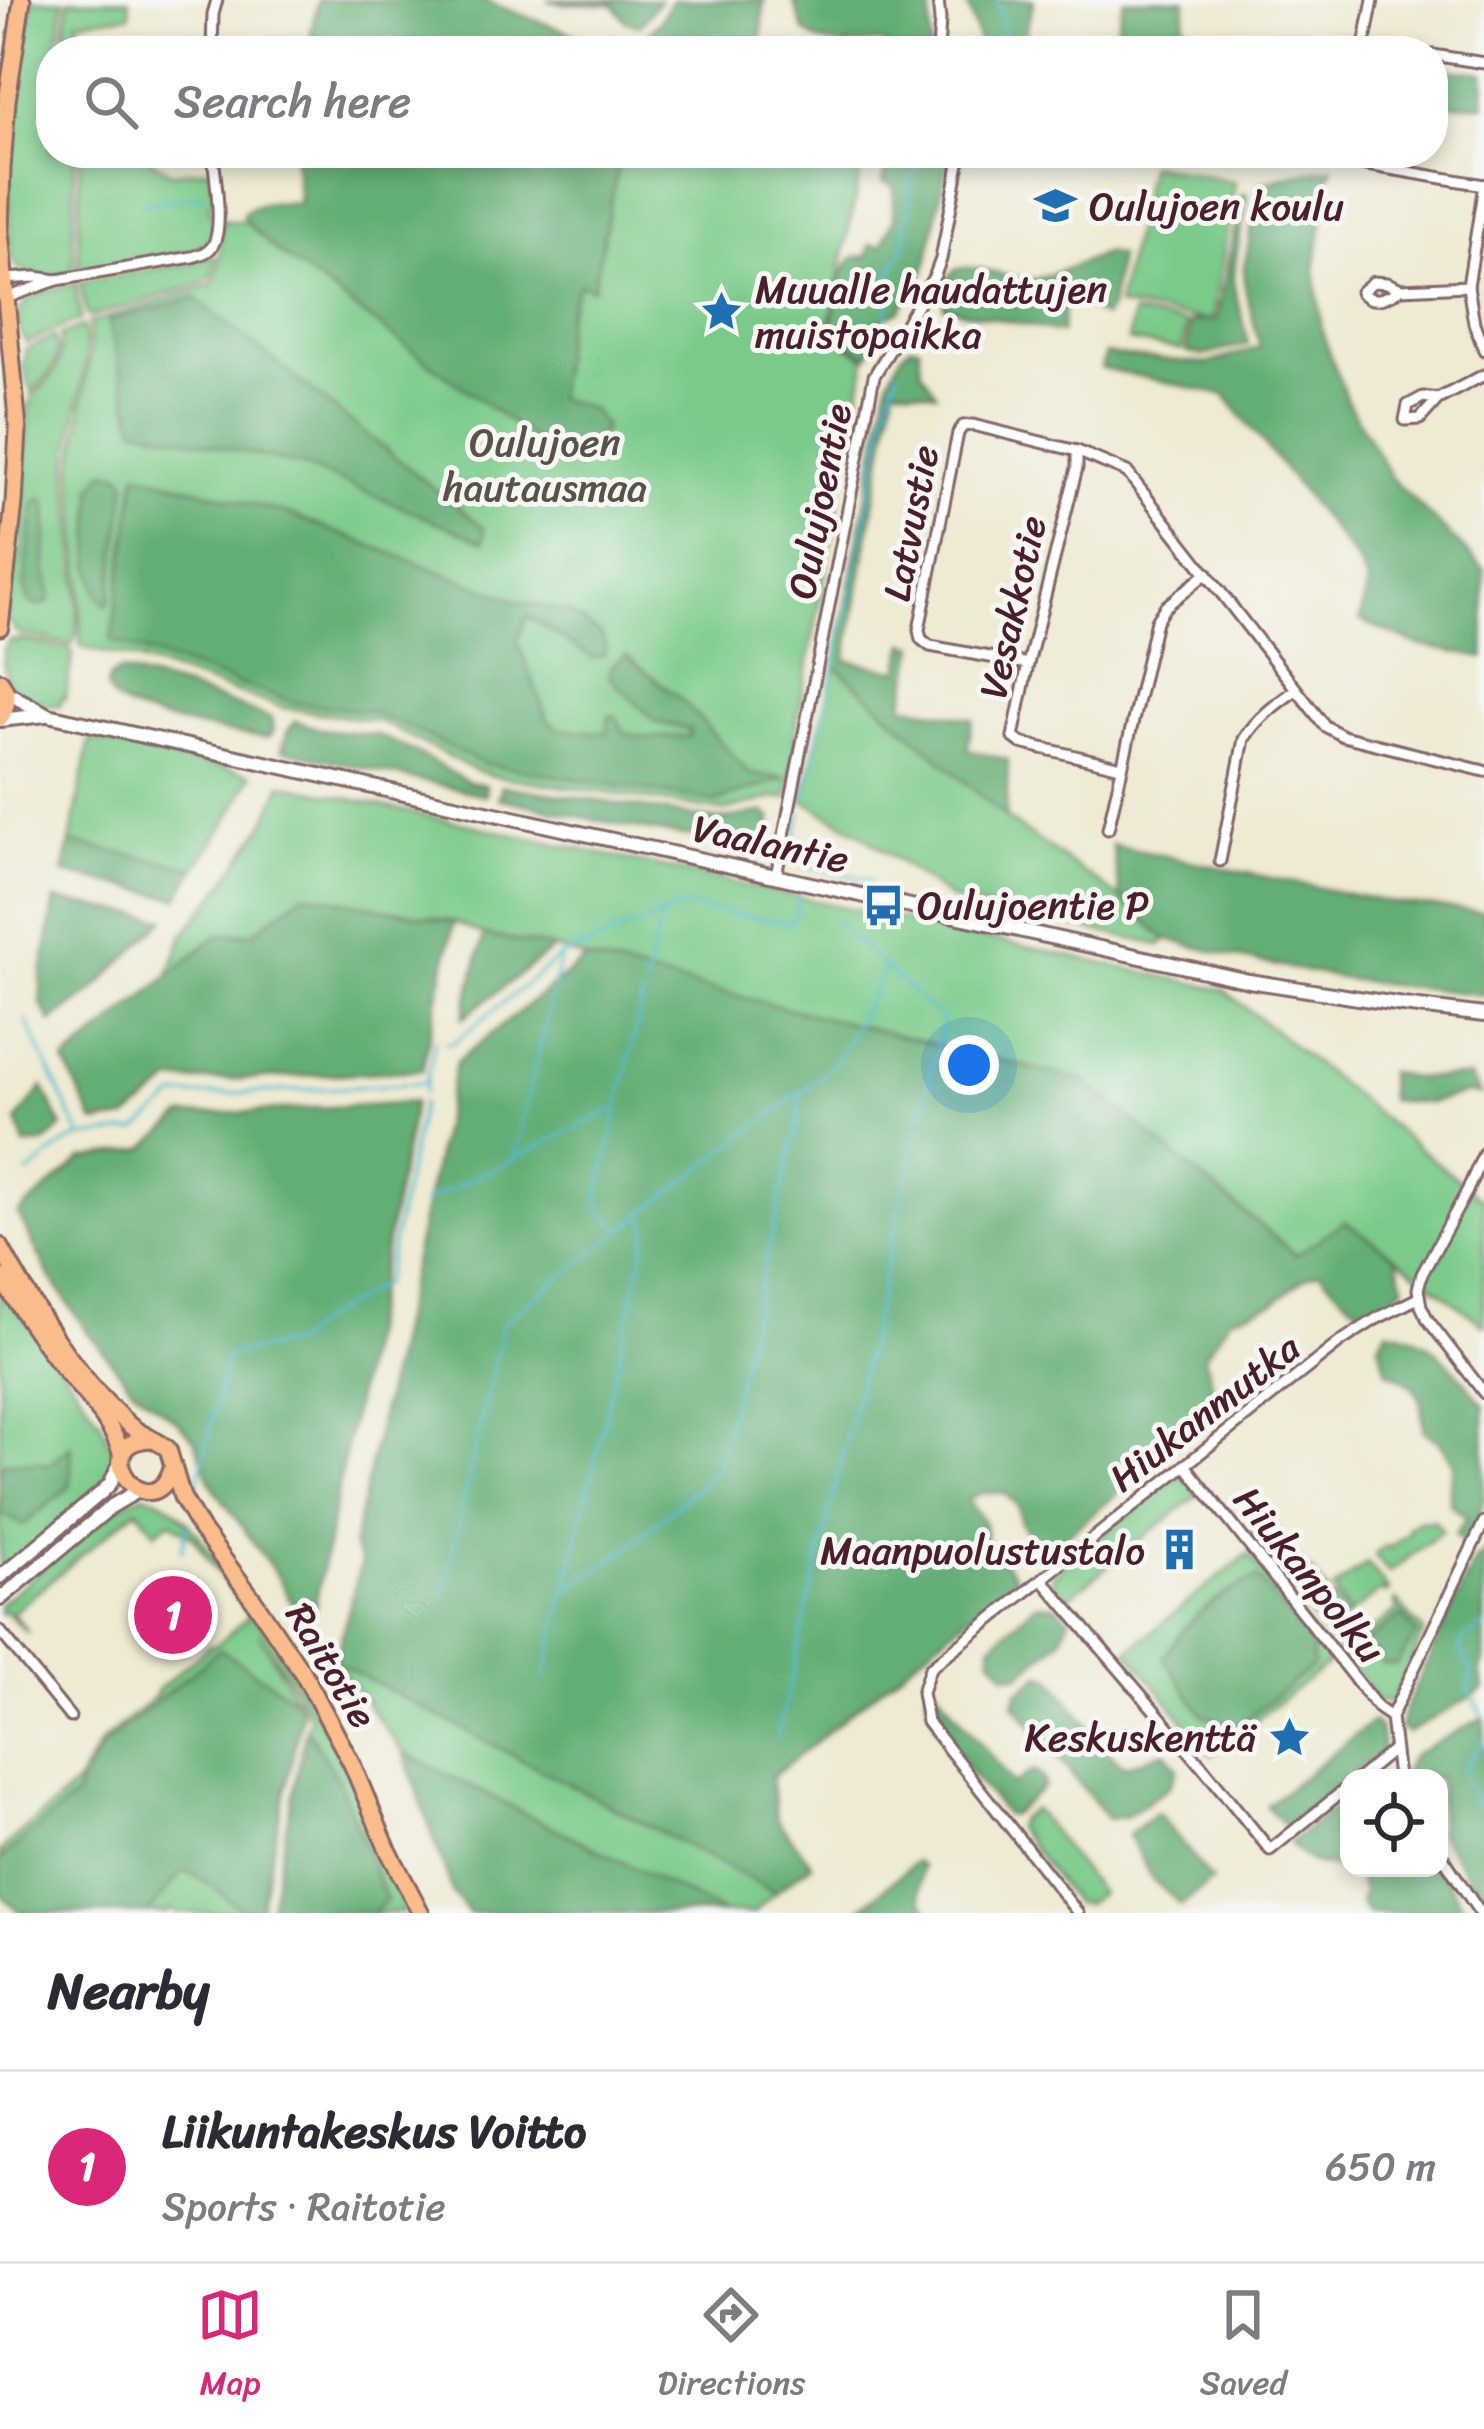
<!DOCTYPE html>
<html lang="en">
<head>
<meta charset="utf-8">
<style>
  :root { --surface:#fff; --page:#f7f7f7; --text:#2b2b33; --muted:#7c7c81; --line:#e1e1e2; --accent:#db2777 }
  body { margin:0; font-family:Sriracha,sans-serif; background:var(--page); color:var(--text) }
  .controls { position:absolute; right:36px; bottom:36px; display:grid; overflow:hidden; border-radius:24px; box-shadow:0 6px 18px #0003 }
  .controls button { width:108px; height:108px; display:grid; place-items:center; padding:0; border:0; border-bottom:3px solid var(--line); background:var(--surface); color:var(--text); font:60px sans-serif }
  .you { position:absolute; left:969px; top:1065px; width:42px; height:42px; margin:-30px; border:9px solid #fff; border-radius:50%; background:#1a73e8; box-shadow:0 0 0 18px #1a73e833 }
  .badge { display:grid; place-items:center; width:78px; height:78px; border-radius:50%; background:var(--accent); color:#fff; font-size:39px; font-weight:700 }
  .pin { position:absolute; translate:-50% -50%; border:6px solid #fff; box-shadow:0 3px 12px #0006 }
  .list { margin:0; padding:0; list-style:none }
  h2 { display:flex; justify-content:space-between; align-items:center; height:156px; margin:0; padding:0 48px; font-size:51px }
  h2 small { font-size:39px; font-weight:400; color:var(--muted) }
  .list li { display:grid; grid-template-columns:78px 1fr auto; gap:36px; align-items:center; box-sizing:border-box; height:192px; padding:0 48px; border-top:3px solid var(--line) }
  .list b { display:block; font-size:45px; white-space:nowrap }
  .list p { margin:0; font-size:39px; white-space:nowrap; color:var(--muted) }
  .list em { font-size:39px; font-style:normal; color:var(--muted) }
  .icon { flex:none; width:66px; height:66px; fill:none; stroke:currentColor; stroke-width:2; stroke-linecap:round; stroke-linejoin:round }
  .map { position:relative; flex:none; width:1484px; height:1913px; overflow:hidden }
  .search { position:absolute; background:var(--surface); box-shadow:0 6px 18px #0003; left:36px; right:36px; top:36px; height:132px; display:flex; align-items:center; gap:30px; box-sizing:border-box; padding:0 42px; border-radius:48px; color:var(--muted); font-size:45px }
  .sheet { height:348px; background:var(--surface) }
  nav { display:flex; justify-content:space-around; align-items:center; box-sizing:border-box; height:168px; border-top:3px solid var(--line); background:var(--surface); font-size:33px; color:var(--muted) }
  nav a { display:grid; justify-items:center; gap:6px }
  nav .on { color:var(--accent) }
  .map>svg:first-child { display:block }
</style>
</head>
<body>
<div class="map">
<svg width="1484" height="1913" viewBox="0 0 1484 1913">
  <rect width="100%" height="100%" fill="#f6f6f2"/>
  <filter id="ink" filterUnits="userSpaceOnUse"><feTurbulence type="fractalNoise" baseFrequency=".00833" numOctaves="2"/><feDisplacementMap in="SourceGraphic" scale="24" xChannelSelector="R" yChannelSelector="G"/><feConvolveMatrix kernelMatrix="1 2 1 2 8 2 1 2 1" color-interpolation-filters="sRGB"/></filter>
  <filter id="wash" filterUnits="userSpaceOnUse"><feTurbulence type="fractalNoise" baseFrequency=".004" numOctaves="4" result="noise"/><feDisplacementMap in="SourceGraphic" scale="48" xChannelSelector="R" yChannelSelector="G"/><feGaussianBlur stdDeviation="2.7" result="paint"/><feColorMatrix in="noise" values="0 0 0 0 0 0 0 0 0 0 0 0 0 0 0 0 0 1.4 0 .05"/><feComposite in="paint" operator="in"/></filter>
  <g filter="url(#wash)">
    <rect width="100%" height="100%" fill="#eeead3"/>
    <g fill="#7aca8a" stroke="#62745a" stroke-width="3">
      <path d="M33,0H64L57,51H51V153H75L73,273C48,275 24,282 10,257L8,170L13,103Z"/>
      <path d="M69,0H129L130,15L77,21L87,51H62Z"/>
      <path d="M80,153H142L170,173L211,169L214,202L209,204V211H213C213,221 215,232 209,240C199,257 102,268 78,273Z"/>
      <path d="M318,153H864L828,333L866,358L795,733L798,738L787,798H773L723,811L490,775L475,770L379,721L284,708L129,657L83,648L80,643L81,577L73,471L90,353L89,323L212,285L218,271L223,218L228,221H245L273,248L315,277Z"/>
      <path d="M1149,164L1235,182L1212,321L1117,306Z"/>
      <path d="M211,255L215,258L213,274L204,283L90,317L86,313L80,282L193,262Z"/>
      <path d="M75,283L81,319L26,343C0,300 43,292 75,283Z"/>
      <path d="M1133,314L1187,323L1182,350L1128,341Z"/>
      <path d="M83,326C94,374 66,430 69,481C71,513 87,625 71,645L17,633L6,618L21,547L28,404H32L31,396C53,381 65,362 60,336Z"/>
      <path d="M54,337C64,357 49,379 31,391L23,366L26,354L25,350Z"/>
      <path d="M19,639L69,649L73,653L65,698H62L60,705C43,708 15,697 7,680C3,671 4,659 3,650L10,640L18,642Z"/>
      <path d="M835,666L1006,818L1121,899L1166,939L1161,945L952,900L860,833L803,800Z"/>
      <path d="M90,739L252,774L228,820L196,868L70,843Z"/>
      <path d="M282,784L1224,990L1484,1201V1325L1396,1257L1345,1222L1296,1256L1084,1081L586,959L554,948L484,935L454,922L304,894L253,933L218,935L168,977L183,935L219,891L265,823Z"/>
      <path d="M0,1284L100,1420L118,1462L98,1492L0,1572Z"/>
      <path d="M1175,1477C1188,1475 1192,1486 1198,1495L1069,1597H1062L1051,1584L1053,1575Z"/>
      <path d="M142,1494C182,1501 206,1546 227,1576C288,1658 331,1732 370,1826C382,1855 395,1883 404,1913H373L386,1900L339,1781L306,1728L310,1718L292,1683L259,1633L297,1701L220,1649L80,1781L76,1796L0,1861V1851L76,1785L101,1742L157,1695V1690L209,1646L216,1645L249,1616L192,1536L170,1521L155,1532L137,1509L12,1613L28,1633L6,1612L0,1613V1604L112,1510Z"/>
      <path d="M1267,1518C1281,1532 1288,1555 1305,1565L1285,1581L1248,1538V1533Z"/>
      <path d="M1418,1521H1434L1442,1531L1389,1573L1375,1555L1385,1546L1390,1548L1409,1532L1408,1528Z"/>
      <path d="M1248,1554L1334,1659L1211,1755L1128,1651Z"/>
      <path d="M1367,1563L1389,1591L1386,1594L1382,1590L1350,1614L1333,1590Z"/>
      <path d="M1311,1571L1329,1594L1323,1599L1327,1604L1334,1599L1348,1616L1330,1631L1346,1651L1398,1610L1394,1603L1396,1601L1424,1632L1392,1703L1378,1701L1303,1606L1305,1601L1293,1585Z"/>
      <path d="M335,1662L775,1892L753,1913H724L404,1753Z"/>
      <path d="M1034,1809L1100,1893L1086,1904L1074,1903L1016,1827L1020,1819Z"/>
      <path d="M183,1870L199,1874L249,1913H176L172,1909L166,1913H147Z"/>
    </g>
    <g fill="#63ae76" stroke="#566650" stroke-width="3">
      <path d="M318,0H482L587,39L585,51H307Z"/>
      <path d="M547,0H660L640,25L626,21L613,4L559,3Z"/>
      <path d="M672,0H764L761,39L749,51C716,51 674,56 648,34L659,22Z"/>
      <path d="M793,0H930L931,51H899L878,42L845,46L818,41L804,31Z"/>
      <path d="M966,0H1034L1020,51H982Z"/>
      <path d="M1124,0H1186L1184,25L1176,51H1111Z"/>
      <path d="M1433,68L1484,73V105L1433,104Z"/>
      <path d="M294,153H621L593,288L579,284L566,318L556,398L591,409L605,427L594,444L561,443L556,456L273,248L245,221L243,213C260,200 279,203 299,203Z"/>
      <path d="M890,153H949L928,259L923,274L900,310L881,319V327L868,356L831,332C834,314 838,276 849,262C855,254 859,257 867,257L871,244L882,246L894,218V186L883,182Z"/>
      <path d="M1333,168L1328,181L1315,270L1322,332L1347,401L1392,479L1484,569V658L1418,645L1360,620L1368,584L1358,562L1225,395L1101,368L1105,354L1207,364L1260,347L1246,292L1244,271L1259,184L1295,174Z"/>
      <path d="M1242,194L1247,195C1244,221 1236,249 1234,275C1233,298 1246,321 1248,344L1203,356L1186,352L1191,322L1216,320Z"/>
      <path d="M1106,253L1118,256L1110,308L1104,317L1080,304L1071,303L1064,310L1061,333L944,307C939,235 1002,285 1035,279C1059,274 1083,261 1106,253Z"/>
      <path d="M195,298L484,528V542L304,466L135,427L108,321Z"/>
      <path d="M912,345L919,347L921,370L936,393L895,386L846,660L899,671L906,643L916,646L903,705L973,719L967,750L1008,760L1006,818L835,666L889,379L903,352Z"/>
      <path d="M105,471L119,473L127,481L110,601L106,606L97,592L91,563L93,487Z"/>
      <path d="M137,473L288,514L517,601L568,612L601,634L606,648L603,656L592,658L527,616L517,641L548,721L559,729L607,733L609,716L615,715L625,733L648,738L689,736L690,730L656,722L610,678L611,667L626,655L686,704L750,774L786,778L715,802L483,764L406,726L372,712L294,703L111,641Z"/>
      <path d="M40,498L46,501C50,521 46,542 46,563C46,578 52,588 49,603L38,606L30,603L24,586L34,504Z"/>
      <path d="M120,671L184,688L271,718L273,732L267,738C234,733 142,721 118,702C111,697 111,696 107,687L110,677Z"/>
      <path d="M295,721L319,729L377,735L415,752L468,782L486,785L485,795L282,750L287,733Z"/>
      <path d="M502,786L719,820L765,812L771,818L770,835C730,856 551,809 498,798Z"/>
      <path d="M70,843L196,868L178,898L63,873Z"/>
      <path d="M1112,845L1387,902L1484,912V995L1346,979L1243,959L1166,939L1121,899Z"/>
      <path d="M304,893L454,922L422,1070L172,1082L127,1119L94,1123L65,1062L218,935L253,933Z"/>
      <path d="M55,900L165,919L95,989L51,1022L41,1004V979Z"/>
      <path d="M484,935L554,948L463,1018Z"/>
      <path d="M586,959L1084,1081L1296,1255L1345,1221L1396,1257L1404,1285L1384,1305L1363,1311L1341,1294L1319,1271L1303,1279L1273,1303L1231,1317L1204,1357L1214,1391L1203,1423L1044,1554L1021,1524L1018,1506L1004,1493L983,1492L967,1500L983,1520L986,1540L1016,1577L771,1778L776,1819L812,1864L775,1892L335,1662L361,1562L353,1546L456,1062Z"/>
      <path d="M1388,1072L1415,1078L1469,1077L1480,1094L1467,1093L1427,1103L1389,1100Z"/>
      <path d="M43,1087L62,1126L44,1144L25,1145L17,1120Z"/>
      <path d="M414,1102L309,1636L277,1575L212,1485L195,1441L178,1422L132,1387L87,1331L50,1277L18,1214L82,1159L144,1149L183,1116Z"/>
      <path d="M1387,1330C1435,1335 1453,1370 1484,1405V1497L1479,1516L1466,1546L1455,1534L1467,1518L1450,1504V1484L1454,1463L1440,1442L1424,1431C1420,1394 1422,1387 1387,1371L1379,1344Z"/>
      <path d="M72,1445L70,1487L23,1525L0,1513V1467L6,1462H43L47,1466Z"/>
      <path d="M1484,1553V1660L1480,1673L1484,1689L1408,1733L1400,1728L1404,1711L1475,1560Z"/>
      <path d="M1258,1578L1312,1645L1313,1666L1237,1727L1203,1715L1164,1658C1188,1617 1214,1596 1258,1578Z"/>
      <path d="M1036,1604L1056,1605L1069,1619L1061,1639L1020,1675L1006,1674L992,1658L991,1645Z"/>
      <path d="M1402,1615L1417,1634L1396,1665L1382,1664L1377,1653L1369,1650L1352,1659L1348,1656Z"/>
      <path d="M220,1649L297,1701L302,1711L259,1913C231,1912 212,1877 184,1871L147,1913H19L0,1892V1861L3,1857L76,1796L80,1781L103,1745Z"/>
      <path d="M1041,1674L1051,1677L1114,1758L1126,1766L1165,1751L1178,1769L1170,1786L1126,1816L1108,1819L1014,1704L1018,1692Z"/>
      <path d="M934,1685L1014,1785L1034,1770L1043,1778L1044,1787L1012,1815H1006C977,1779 934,1740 927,1693Z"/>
      <path d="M1484,1717V1900L1439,1833V1778H1407L1404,1771L1412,1756Z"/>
      <path d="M1373,1721L1380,1730L1383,1749L1286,1827L1266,1806Z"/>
      <path d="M306,1728L339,1781L386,1900L373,1913H269Z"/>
      <path d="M404,1753L724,1913H469L453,1893Z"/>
      <path d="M1349,1796V1868H1439L1467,1913H1367L1360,1903L1363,1891L1356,1873C1321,1858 1321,1877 1289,1843Z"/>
      <path d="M1157,1812L1212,1880L1181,1905L1153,1880L1128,1835Z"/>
      <path d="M915,1862L922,1867C918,1887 916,1899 931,1913H839L856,1912Z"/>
    </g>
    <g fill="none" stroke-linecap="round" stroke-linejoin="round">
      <g stroke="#52bccf" stroke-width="3">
        <path d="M997,0L1006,40L1001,51"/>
        <path d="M139,204L204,196"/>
        <path d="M885,320L890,304L888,287L894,265L905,247L906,220L910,210L909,182L917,170L915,153"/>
        <path d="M805,799L852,590L887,404L898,369"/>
        <path d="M801,813L791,857L796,863L871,880"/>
        <path d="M834,921L943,1020L921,1115"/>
        <path d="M645,986L660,918"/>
        <path d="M26,1020L81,1137"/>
        <path d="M446,1043H453L560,957L685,906L789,923L794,918L800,894"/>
        <path d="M424,1092L435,1041"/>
        <path d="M513,1160L560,959"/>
        <path d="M28,1174L64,1144L81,1137L137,1131L175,1097L426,1083"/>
        <path d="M423,1203L615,1109"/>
        <path d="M620,1230L597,1204L643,996"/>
        <path d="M193,1503L227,1356L293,1343L322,1319L384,1283L422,1102"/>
        <path d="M182,1550L187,1526"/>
        <path d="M565,1590L620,1554L716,1471L798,1123L801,1094"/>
        <path d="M443,1597L503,1322L834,1066L885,969"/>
        <path d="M1484,1626L1462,1640L1460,1652L1473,1673L1467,1686L1484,1717"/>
        <path d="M545,1677L648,1231L644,1217"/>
        <path d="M777,1739L919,1125"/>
        <path d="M1484,1741L1464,1768L1472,1799L1484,1809"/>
      </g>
    </g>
  </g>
  <g filter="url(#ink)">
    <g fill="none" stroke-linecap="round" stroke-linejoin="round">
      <defs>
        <g id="minor">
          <path d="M212,51L213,14L217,0"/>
          <path d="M938,51L940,20L938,0"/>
          <path d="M1363,51L1373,0"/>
          <path d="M1433,55L1484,63"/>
          <path d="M1355,163L1484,185"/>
          <path d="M1484,185L1468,286L1474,323L1484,350"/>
          <path d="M5,279L35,277L57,280"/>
          <path d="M1401,289C1388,297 1373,306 1361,292L1373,282L1387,283L1401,289L1468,286"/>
          <path d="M6,298L57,280L192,257C199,255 205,254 210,249C226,233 214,175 213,153"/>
          <path d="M1438,399L1423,397L1408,405L1405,420L1420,419L1438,399L1484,375"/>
          <path d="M1077,451V468L1028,664L1013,737L1021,743L1121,767"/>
          <path d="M1028,664L930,646L921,639L919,630L958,433L963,426L973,425L1077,451L1127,472L1325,726L1343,736L1484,771"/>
          <path d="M1108,829L1156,621L1165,607L1207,573"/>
          <path d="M1220,861L1244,739C1257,718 1276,704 1296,690"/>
          <path d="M776,876L874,376L935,275L941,259L961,153"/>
          <path d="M1484,1153L1467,1191L1422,1274L1418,1289L1421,1306L1428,1320L1484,1393"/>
          <path d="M1185,1465L1378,1708L1391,1717"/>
          <path d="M1042,1579L1202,1766L1270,1850L1349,1786"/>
          <path d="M0,1631L70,1717"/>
          <path d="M1359,1778L1393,1750"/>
          <path d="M1398,1778L1391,1717L1484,1522"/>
          <path d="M1439,1851L1480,1913"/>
          <path d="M1078,1913L927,1722L922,1692L930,1668L1340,1342L1376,1319L1418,1298"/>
        </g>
        <g id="tertiary">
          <path d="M6,692L48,715L1249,981L1403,1005L1484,1015"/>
          <path d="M0,720L46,715"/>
          <path d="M0,1577L102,1492L110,1484L120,1463"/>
          <path d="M0,1599L112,1506L139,1490"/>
        </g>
        <g id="primary">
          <path d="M0,627L14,503L18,430L0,231L2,168L7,101L22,0"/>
          <path d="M0,681C9,693 9,706 0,718"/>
          <path d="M0,1246C34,1309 75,1376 128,1424C140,1435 156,1439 168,1449L182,1497L200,1528L253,1599L306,1678L352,1764L387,1848L421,1913"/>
          <path d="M0,1276C17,1303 34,1330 53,1355C76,1386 112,1418 122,1456"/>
          <path d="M150,1439C82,1444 151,1533 172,1468"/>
        </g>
      </defs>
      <use href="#minor" stroke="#836666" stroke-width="15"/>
      <use href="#tertiary" stroke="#836666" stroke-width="18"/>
      <use href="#primary" stroke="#836666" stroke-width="21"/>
      <use href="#minor" stroke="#fff" stroke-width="9"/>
      <use href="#tertiary" stroke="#fff" stroke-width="12"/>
      <use href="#primary" stroke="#fabc8b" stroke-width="15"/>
    </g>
  </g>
  <defs>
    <symbol id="school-bare" viewBox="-9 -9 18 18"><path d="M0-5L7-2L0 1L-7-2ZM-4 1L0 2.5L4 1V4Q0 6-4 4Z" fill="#1f6fb2" stroke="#f6f6f2" stroke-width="2.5" paint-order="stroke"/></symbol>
    <symbol id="sight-bare" viewBox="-9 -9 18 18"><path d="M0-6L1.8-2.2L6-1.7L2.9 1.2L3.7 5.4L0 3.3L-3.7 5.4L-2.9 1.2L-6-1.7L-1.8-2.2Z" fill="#1f6fb2" stroke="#f6f6f2" stroke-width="2.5" paint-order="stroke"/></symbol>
    <symbol id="bus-bare" viewBox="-9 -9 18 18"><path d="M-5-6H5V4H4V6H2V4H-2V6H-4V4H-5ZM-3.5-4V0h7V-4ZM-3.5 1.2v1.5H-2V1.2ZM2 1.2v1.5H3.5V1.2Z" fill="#1f6fb2" stroke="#f6f6f2" stroke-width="2.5" paint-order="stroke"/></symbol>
    <symbol id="building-bare" viewBox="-9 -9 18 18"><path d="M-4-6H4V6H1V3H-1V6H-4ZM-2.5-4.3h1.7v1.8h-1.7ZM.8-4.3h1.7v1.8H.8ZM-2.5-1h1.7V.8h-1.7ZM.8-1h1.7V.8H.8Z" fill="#1f6fb2" stroke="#f6f6f2" stroke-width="2.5" paint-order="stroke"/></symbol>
  </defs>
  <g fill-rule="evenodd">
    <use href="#school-bare" x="1026" y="176" width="59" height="59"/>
    <use href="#sight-bare" x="692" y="282" width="59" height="59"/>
    <use href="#bus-bare" x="854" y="876" width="59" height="59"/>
    <use href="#building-bare" x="1150" y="1520" width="59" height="59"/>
    <use href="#sight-bare" x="1260" y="1708" width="59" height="59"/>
  </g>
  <g text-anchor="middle" stroke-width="10" stroke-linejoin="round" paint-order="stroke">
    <g font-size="39" fill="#4a1f2b" stroke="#f6f6f2" text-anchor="start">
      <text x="1089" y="220">Oulujoen koulu</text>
      <text x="755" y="303">Muualle haudattujen<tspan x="755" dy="45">muistopaikka</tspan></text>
      <text x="917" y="919">Oulujoentie P</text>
      <text x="1145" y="1564" text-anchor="end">Maanpuolustustalo</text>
      <text x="1256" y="1751" text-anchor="end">Keskuskenttä</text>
    </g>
    <g font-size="39" fill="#585248" stroke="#f6f6f2">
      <text x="545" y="456">Oulujoen<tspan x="545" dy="45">hautausmaa</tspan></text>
    </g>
    <g font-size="39" fill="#4a1f2b" stroke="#f6f6f2">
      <text transform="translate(819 501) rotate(-79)" y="14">Oulujoentie</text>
      <text transform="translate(910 523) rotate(-79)" y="14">Latvustie</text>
      <text transform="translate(1012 607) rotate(-77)" y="14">Vesakkotie</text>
      <text transform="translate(771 843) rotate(12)" y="14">Vaalantie</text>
      <text transform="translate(1204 1412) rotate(-38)" y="14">Hiukanmutka</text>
      <text transform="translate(1310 1574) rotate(51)" y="14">Hiukanpolku</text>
      <text transform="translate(332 1665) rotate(59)" y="14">Raitotie</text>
    </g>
  </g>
</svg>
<div class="controls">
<button><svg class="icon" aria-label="locate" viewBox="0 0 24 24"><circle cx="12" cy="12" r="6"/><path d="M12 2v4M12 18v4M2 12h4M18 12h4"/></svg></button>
</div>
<div class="you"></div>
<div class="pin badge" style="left:173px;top:1615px">1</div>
<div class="search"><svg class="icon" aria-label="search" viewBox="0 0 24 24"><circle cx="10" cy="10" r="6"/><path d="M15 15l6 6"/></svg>Search here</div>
</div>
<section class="sheet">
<h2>Nearby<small></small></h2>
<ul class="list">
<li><span class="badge">1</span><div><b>Liikuntakeskus Voitto</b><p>Sports · Raitotie</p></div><em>650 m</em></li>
</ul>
</section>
<nav>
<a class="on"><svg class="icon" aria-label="map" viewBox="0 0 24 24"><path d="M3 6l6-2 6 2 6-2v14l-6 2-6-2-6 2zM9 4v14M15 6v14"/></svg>Map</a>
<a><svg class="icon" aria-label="directions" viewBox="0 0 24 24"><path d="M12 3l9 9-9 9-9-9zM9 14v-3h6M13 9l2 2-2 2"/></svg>Directions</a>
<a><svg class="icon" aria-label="saved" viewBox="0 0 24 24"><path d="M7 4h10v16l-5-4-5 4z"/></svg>Saved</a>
</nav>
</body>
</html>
